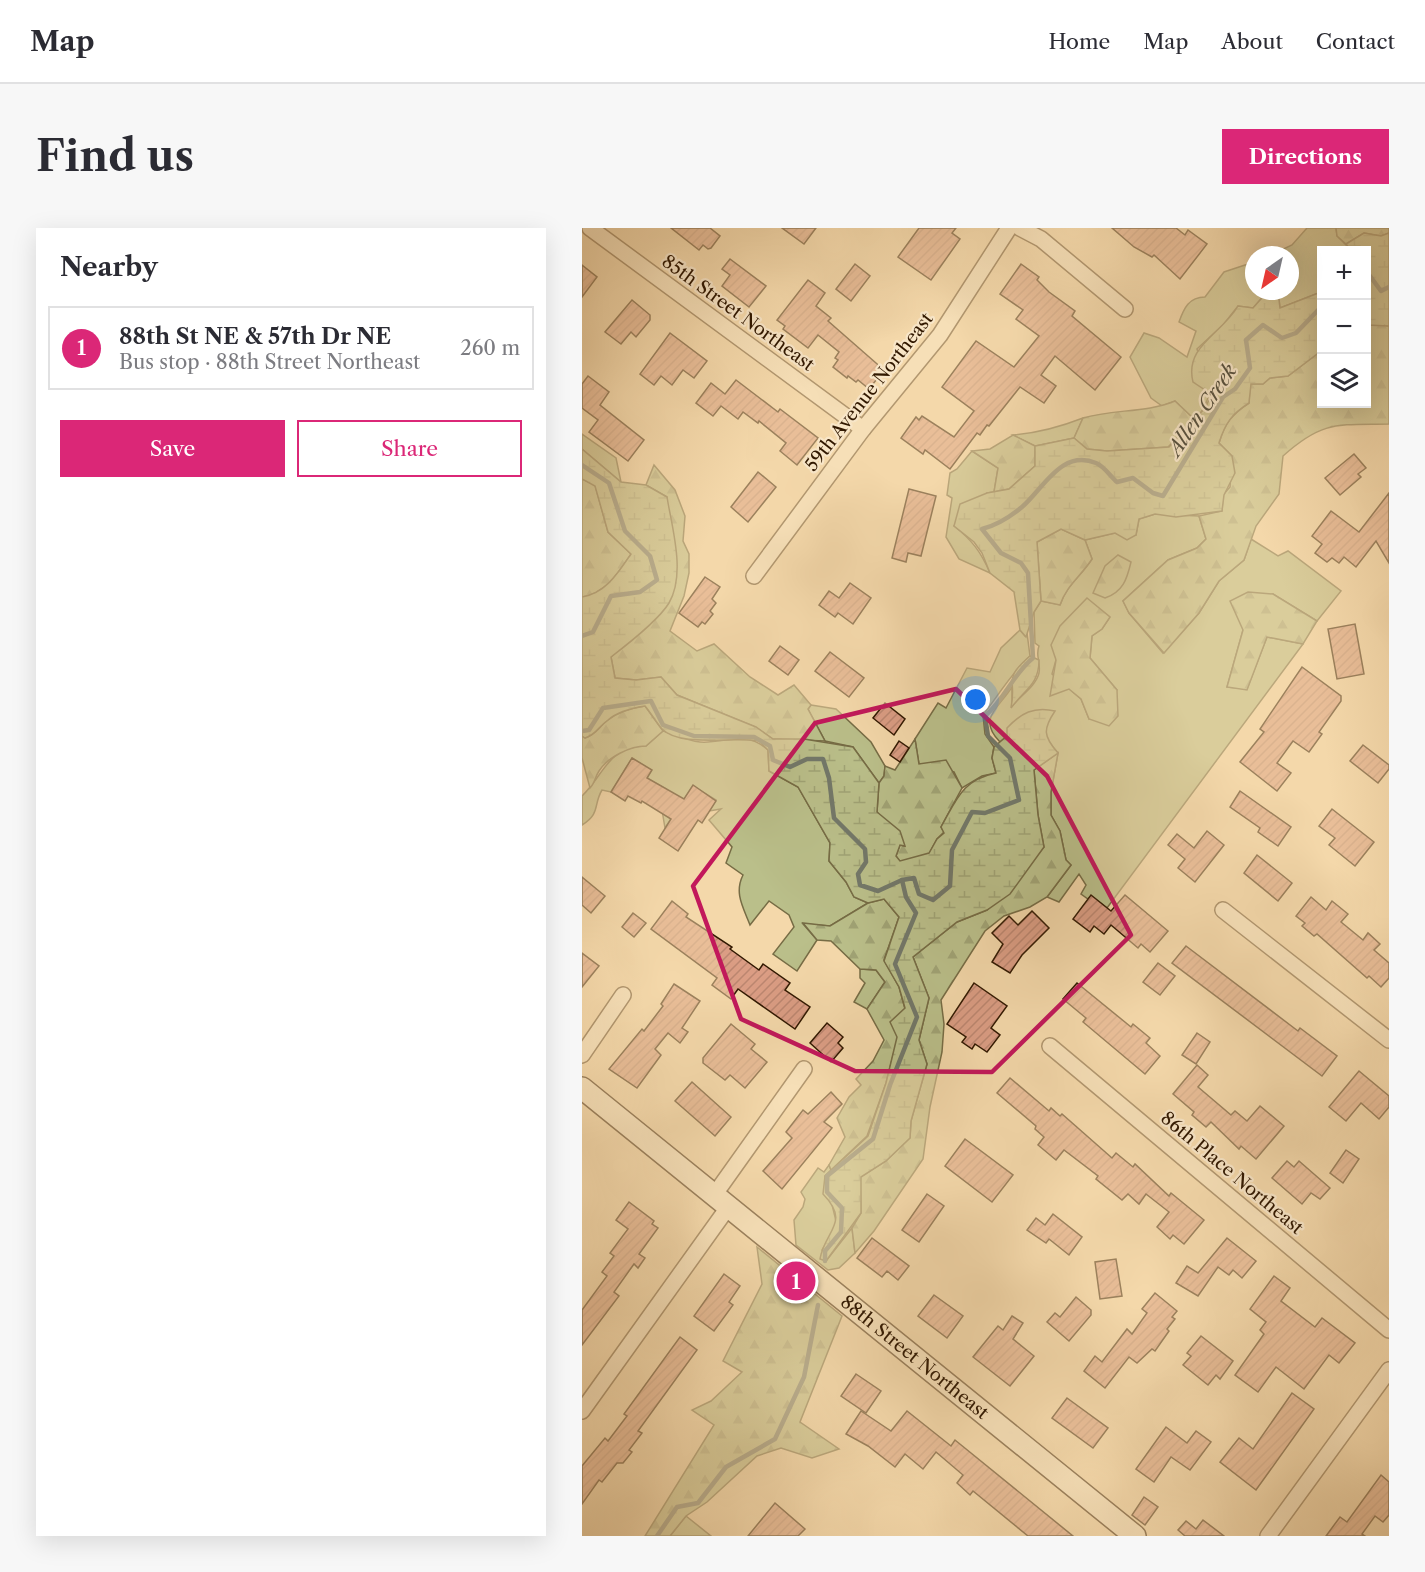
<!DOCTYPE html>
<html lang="en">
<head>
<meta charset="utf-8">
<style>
  :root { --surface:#fff; --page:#f7f7f7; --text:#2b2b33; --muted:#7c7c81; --line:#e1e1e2; --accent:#db2777 }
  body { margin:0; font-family:"Libre Caslon Text",serif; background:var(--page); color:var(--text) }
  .controls { position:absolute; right:18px; top:18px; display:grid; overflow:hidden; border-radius:0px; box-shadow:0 6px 24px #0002 }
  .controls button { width:54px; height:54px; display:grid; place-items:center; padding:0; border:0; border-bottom:2px solid var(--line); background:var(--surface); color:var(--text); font:30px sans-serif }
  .compass { position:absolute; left:663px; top:18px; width:54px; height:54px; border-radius:50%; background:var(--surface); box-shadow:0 6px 24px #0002; rotate:214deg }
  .you { position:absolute; left:394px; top:472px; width:21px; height:21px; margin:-15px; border:4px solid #fff; border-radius:50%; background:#1a73e8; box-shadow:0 0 0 9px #1a73e833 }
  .badge { display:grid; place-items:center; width:39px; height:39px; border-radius:50%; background:var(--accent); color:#fff; font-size:20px; font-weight:700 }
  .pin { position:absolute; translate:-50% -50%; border:3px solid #fff; box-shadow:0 2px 6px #0006 }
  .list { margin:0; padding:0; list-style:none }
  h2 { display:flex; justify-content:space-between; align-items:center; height:78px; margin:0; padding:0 24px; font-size:26px }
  h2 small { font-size:20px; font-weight:400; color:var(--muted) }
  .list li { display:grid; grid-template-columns:39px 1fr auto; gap:18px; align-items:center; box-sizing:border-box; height:84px; margin:0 12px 12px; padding:0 12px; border:2px solid var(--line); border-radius:0px }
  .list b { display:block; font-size:22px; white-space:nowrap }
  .list p { margin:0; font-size:20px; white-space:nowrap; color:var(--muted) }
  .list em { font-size:20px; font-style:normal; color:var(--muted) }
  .actions { display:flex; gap:12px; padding:18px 24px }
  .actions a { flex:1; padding:14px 0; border:2px solid var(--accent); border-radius:0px; text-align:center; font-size:21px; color:var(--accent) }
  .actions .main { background:var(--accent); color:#fff }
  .icon { flex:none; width:33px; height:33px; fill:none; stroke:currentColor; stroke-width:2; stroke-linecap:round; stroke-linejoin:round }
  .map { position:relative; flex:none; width:807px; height:1308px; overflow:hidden; border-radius:0px }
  header { display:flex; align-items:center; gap:36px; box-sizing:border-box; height:84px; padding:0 30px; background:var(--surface); border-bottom:2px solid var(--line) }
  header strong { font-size:28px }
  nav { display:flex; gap:33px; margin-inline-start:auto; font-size:21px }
  .intro { display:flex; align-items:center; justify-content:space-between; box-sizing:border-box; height:144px; padding:0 36px }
  h1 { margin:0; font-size:42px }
  .button { padding:15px 27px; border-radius:0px; background:var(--accent); color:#fff; font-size:21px; font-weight:700 }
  main { display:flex; gap:36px; padding:0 36px }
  aside { flex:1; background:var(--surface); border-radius:0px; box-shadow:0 6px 24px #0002 }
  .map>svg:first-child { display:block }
</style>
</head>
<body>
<header>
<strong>Map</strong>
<nav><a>Home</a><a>Map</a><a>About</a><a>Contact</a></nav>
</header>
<div class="intro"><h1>Find us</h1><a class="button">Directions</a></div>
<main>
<aside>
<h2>Nearby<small></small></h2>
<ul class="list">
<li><span class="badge">1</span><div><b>88th St NE &amp; 57th Dr NE</b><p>Bus stop · 88th Street Northeast</p></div><em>260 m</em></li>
</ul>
<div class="actions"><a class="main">Save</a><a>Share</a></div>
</aside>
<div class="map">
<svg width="807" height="1308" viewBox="0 0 807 1308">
  <defs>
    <pattern id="forest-firs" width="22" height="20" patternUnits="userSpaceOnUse" patternTransform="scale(1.5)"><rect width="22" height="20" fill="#babf8a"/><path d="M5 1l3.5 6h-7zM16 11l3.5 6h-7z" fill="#a0a375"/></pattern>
    <pattern id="wetland-marsh" width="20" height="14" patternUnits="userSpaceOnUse" patternTransform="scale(1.5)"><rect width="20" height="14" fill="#babf8a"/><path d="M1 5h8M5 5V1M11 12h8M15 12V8" fill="none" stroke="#a0a375"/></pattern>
    <pattern id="building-hatch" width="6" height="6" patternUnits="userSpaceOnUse" patternTransform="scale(1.5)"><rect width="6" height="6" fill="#db9d84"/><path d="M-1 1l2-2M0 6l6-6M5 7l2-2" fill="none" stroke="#bc8670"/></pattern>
  </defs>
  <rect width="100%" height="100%" fill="#f4d8aa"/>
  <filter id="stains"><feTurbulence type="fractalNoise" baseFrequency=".00333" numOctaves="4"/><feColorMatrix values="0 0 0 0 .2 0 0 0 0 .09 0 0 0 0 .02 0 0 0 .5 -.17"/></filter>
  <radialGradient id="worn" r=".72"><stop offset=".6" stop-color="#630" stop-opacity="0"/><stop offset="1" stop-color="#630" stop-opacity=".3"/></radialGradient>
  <g fill="#babf8a" stroke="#766c45" stroke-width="1.5" fill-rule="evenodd">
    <path d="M725,0H754L755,8L769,22H740L739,64L698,80L696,63H708V27H689L710,17Z"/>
    <path d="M672,34V63H686L671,80L656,78L641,97L615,121C625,153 637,164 613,192L593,173L580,178L569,170L548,129L562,105L577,110L605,129L614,103L597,94C602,80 607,69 623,69L642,44Z"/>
    <path d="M501,190L492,210L453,218L431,207C456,205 478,199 501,190Z"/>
    <path d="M0,206L34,230L39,254L0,221Z"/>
    <path d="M390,223L416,240L412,264L405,265L372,298C390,312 399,324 408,345L377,331L364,309L370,270L365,267L368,245L375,241Z"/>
    <path d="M573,286L617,288L624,311L615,320L586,332L541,373L547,385L581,425L617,385L637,353L662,332L669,311L696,328L706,323L759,363L735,393L691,366L661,402L645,459L665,461L685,409L721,416L525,680L509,668L506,671L499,666L504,657L497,646L477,674L465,669L489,637L484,632L478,603L469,587V564L476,525L464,511L463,499L425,508L418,514C395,490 416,481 430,459V478C438,468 454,458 457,445C459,433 453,428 457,418L453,415L452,384L459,373L478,377C484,358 499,348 510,331L503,312L533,305L554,307L557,291ZM528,389L520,401L510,408L508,430L535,462L507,491L499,471L470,446L474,432Z"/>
    <path d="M438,402L443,408L445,405L448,428C430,444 416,468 401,487L403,506L412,519L410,530L414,545L400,548L380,560L372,544L337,536L333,511L356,475L364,480L385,440L408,444L419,420Z"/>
    <path d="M229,477L254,481L289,514L303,538L302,548L297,555L271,519L243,513L226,481Z"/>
    <path d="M81,503C93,507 106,513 118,514C143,516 163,501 186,522L187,543L216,559L248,615L247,633L264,654L272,669L286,675L248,698L221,696L235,712L215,743L191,726L212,699L207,687L187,673L168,697C161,679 152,665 161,647L144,635L150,619L127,592L139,581L127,583L134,572L111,558L83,600L80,582L84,561L65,550L69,542L50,530L29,564L20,562C11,577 19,585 0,597V568C22,547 26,518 64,518Z"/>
    <path d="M278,741L294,742L303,754L285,781L272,774L283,755L278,750Z"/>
    <path d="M247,937L249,942L243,948L255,997L240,1022L244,1033L270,1000L273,1025L257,1040L246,1042L214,1017L212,992L221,979L223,971L219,964L236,940L242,944Z"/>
    <path d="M104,1288L129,1308H88Z"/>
  </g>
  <g fill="url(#forest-firs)" stroke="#766c45" stroke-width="1.5">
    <path d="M754,0H807V5L799,8L782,5L764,16L755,8Z"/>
    <path d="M797,96L807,98V196C756,197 741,192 701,228L697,266L674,298L662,332L637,353L617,385L582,425L547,385L541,373L586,332L615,320L624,311L617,288L640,283L641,267L648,259L650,228L637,215C643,195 650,186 667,175L668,156H681L688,150L706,148L739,123L740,176H784L785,97Z"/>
    <path d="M593,173L613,192L586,219L525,223L505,221L492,210L501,190C531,181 564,185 593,173Z"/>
    <path d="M431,207L453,218V238L427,261L412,264L416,240L390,223L408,221Z"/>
    <path d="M72,237L93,262L103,288L101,313L107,326V345L102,368L88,403L115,423L132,416L168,449L196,467L212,457L229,477L226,481L243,513L191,511L173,499L95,467L79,449L54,452L33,450L29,429L87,374L85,269L64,257Z"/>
    <path d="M0,251L13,257L26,304L49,326C36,345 24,365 0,369Z"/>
    <path d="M479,301L503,312L510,331C499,348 484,358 478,377L459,373L455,314Z"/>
    <path d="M536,327L549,334C545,351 541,364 523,370L511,365L523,338Z"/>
    <path d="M666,364L691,366L735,393L721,416L685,409L665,462L645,459L661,402L648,373Z"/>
    <path d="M505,370L528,389L520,401L510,408L508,430L535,462L536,488L527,498L507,491L499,471L487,461L468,468L474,432L469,417L478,398Z"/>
    <path d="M63,478L81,503L64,518C48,518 26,529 17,543C13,549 13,555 8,560L0,530V508L3,510C15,506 16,499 26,492C37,483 50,480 63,478Z"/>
    <path d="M333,511L337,536L364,532L380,560L359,599L362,604L355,611L347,626L318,634L314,628L318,617L322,618L295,584L297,555L302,548L303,538L313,542Z"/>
    <path d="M476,525L469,564V587L478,603L484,632L489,637L465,669L448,679L422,688L403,703L359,772L362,796L360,824L348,879L341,931L292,1003L273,1025L270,1000L279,985L278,949L304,933L328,910L329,893L345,836L337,812L347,770L331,729L375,694L405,682L462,619L456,587L452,542Z"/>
    <path d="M302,671L317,689L302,732L317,759L323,781L304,855L285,908L249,942L247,937L263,909L255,890L267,869L279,857L274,851L291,833L302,812L285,781L303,754L294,742L278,741L249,713L235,712L221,695L248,698L286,675Z"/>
    <path d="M175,1019L260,1088L218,1194L257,1221L230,1230L199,1220L175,1228L125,1274L104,1288L88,1308H63L132,1197L110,1182L129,1173L160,1144L141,1133L180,1056Z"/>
  </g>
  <g fill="url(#wetland-marsh)" stroke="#766c45" stroke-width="1.5">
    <path d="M782,5L799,8L807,5V98L785,97L784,22H769L764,16Z"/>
    <path d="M686,63H696L698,80L739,64V123L706,148L688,150L681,156H669L667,175C650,186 643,195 637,215L650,228L653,245L642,267L640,283L594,289L573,286L557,291L554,307L545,312L533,305L503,312L479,301L455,314L459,373L452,384L444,409L438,402L432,364L408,345L400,325L392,314L372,298L378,276L405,265L427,261L453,238V218L492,210L505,221L525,223L587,219L624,179L629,166L611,154C602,118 640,106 656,78L671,80Z"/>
    <path d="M0,221L39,254L64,257L85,269C90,300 104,346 87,375C76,393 46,416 29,429L33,450L54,452L79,449L95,467L174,499L191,511H222L271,519L297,555L295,584L318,603L323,618L318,617L314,628L318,633L347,625L355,611L362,605L359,599C375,571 380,552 414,545L410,530L412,519L425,508V500C439,485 452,478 473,483C461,501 461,508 476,525L452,542L456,587L462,619L428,666L405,682L375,694L331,729L347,770L337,812L345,836L329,893L328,910L304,933L279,949V985L244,1033L238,1031C243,1002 269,995 241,966L243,948L286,908L304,855L315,809L308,794L323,780L317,759L302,733L317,689L302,671L286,675L272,669L264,654L247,633L248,615L216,559L187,543L186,522L177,513C151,508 99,520 80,501C74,494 69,485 63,478C50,480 36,483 26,492C16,499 15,506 3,510L0,508V369C24,365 36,345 49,326L26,304L13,258L0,251Z"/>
    <path d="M448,428L457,432C457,457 443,461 429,480C435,451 420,452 448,428Z"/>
  </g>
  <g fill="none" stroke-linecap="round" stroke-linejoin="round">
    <g stroke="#72786a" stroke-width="4.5">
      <path d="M784,49L788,48L799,63L807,59"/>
      <path d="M0,237L27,255L43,303L68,328L75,352L58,364L29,368L11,404L0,408"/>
      <path d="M0,503L7,502L21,480L69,473L81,497L112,508L172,509L188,518L191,532L208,539L225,531H241L247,550L252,590L283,621L284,634L276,646L278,657L296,663L320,652L332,650L337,666L351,672L368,658L370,622L390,584L403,585L437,572L428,530L406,508L403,488C423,471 431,446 451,430L446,345L439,335L419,325L400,301C416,297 428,289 440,279C462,260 479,221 514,235C522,238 529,249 535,254L551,250L571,265L581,268L641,169L653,161L668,140L664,112L681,97L700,110L714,105L740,78"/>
      <path d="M243,1033V1023L259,1004L260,980L245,964V948L291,911L308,857L335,789L313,736L334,685L324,669L320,652"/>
      <path d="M75,1308L95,1279L116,1275L144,1239L193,1211L222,1149L236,1077"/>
    </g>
  </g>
  <g fill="url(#building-hatch)" stroke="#311800" stroke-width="1.5">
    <path d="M89,0H128L138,8L129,20L126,21L121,17L117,22Z"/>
    <path d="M200,0H234L222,16Z"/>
    <path d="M337,0H374L370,5L378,11L349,52L316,29Z"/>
    <path d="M530,0H594L603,7L606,2L625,16L598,51L572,27L570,29L552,19Z"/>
    <path d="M148,31L184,58L167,79L140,58L148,47L140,41Z"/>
    <path d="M273,36L288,48L269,73L254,61Z"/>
    <path d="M439,36L457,49L455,52L467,64L493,83L490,88L539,129L513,162L473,128L459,147L474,158L462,175L438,159L407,198L405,197L398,207L395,205L368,241L343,222L341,226L319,210L334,189L337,192L340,188L372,209L392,183L360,159L394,113L432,139L457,108L434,91L441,82L418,66Z"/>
    <path d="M0,37L15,49L0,69Z"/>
    <path d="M226,52L243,65L234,78L249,90L246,93L302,142L287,161L276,152L274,154L266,148L265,150L251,139L256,132L253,130L257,124L236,107L226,120L201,101L203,98L195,92Z"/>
    <path d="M50,72L68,87V92L54,109L49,104L39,116L23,104Z"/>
    <path d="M88,105L125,133L112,150L101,142L90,157L79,148L72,157L58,146Z"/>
    <path d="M6,148L27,164L18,177L62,212L46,233L7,204L16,192L0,180V156Z"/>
    <path d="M154,152L196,184L198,181L236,210L215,237L198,223L204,215L177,193L176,195L161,184L156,191L139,178L131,188L114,175L129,155L143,166Z"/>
    <path d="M772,226L784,240L776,246L779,249L758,267L743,250Z"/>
    <path d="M176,244L194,259L166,294L149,279Z"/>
    <path d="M327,261L354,268L339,328L326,325L324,334L310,330Z"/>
    <path d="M807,265V335L794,313L774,339L762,329L757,335L750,330L745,334L733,325L740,316L730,308L749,283L777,304Z"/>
    <path d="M123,349L138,359L130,371L134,375L128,383L131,386L123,396L120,394L116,399L97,385Z"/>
    <path d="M268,355L289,370L271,396L256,385L253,389L237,377L247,363L257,370Z"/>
    <path d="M773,396L782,446L755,451L746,401Z"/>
    <path d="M198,418L217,432L206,447L187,433Z"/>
    <path d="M248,424L282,450L267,469L233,443Z"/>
    <path d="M720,439L759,468V473L737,504L740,506L727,524L711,513L695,535L709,545L695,563L658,534L682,504L678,501Z"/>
    <path d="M303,475L323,491L312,507L291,490Z"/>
    <path d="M317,513L327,520L318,534L308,527Z"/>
    <path d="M781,517L807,537V541L796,555L768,533Z"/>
    <path d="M50,530L70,542L65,550L102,571L111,557L134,573L120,595L116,592L96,623L77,610L89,591L60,573L59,575L46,568L43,573L29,564Z"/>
    <path d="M658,563L709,599L696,618L676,604L678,600L648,579Z"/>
    <path d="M750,581L792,614L773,638L747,617L753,610L737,598Z"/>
    <path d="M625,603L642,617L613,654L596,640L603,631L586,617L595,606L612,620Z"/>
    <path d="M675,627L710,655L696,673L662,645Z"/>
    <path d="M0,649L23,668L9,685L0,677Z"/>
    <path d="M509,667L529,683L543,667L586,703L568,724L559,716L556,720L529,697L522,706L512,698L508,704L491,691Z"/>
    <path d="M729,669L744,682L750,673L766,686L759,694L781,712L786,705L798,716L792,722L807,735V750L799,759L787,748L785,750L735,706L732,708L720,698L723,695L714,688Z"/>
    <path d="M90,673L106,686L104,689L150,719L148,721L177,742L181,736L208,755L203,762L228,779L213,801L156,761L149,771L130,757L135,750L69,701Z"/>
    <path d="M450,683L467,700L440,727L428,745L410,734L421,716L410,705L427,688L436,697Z"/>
    <path d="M51,685L64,695L52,709L40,699Z"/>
    <path d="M604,718L716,803L718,800L755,828L740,848L590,735Z"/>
    <path d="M0,725L17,738L0,759Z"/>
    <path d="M576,735L593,748L578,767L561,754Z"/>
    <path d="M392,755L425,778L409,800L418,807L405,824L393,816L390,821L380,814L384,809L365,796Z"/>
    <path d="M495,755L549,799L551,796L568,810L564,815L578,828L563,846L501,794L504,790L481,771Z"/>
    <path d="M92,756L118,773L100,800L106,804L98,815L86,805L73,821L79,827L55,860L27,841L60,801L62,803L81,778L79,776Z"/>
    <path d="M245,795L261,809L256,815L261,820L249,834L228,815Z"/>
    <path d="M149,796L173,816L169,821L185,834L163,860L148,847L143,852L121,835V830Z"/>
    <path d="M615,805L628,814L614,836L600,827Z"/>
    <path d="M615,837L626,847L616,859L649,887L653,883L665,893L678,878L702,898L674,931L659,918L657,921L629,894L624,899L610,887L612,884L591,866Z"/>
    <path d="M777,843L807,868V879L797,891L779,875L764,893L747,879Z"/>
    <path d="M428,850L467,883L469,880L478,888L480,886L530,930L534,925L551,939L553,936L587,968L589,965L622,992L602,1016L591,1007L588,1011L575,999L587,984L564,966L557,976L546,966L540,972L514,951L516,948L482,922L474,932L456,917L462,909L453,901L454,898L415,865Z"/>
    <path d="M110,854L149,889L133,908L93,873Z"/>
    <path d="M249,864L260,876L242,894L250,900L200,961L181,943L210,910L204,904L221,882L226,886Z"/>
    <path d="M383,911L431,947L410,974L363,938Z"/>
    <path d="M764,922L777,931L761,955L748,945Z"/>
    <path d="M705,933L712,939L717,933L748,960L738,971L729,965L720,976L690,950Z"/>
    <path d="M345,966L362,978L337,1014L320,1002Z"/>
    <path d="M47,974L72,993L70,996L76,1000L57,1026L63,1030L56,1040L52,1036L32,1064L37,1068L0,1117V1082L25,1048L20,1044L32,1028L28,1025L46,1001L34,992Z"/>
    <path d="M471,986L500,1009L487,1027L467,1011L464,1015L445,1002L454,990L463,997Z"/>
    <path d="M290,1010L327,1038L316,1052L305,1043L300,1049L275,1030Z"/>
    <path d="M645,1010L674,1033L660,1050L651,1042L647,1047L636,1039L616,1068L594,1055L605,1038L616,1045Z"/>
    <path d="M534,1031L540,1068L518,1071L513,1034Z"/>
    <path d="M142,1046L158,1058L147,1074L151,1077L132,1103L112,1088Z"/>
    <path d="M692,1048L708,1060L699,1073L733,1099L740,1090L773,1115L757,1135L747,1127L722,1161L694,1139L676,1164L653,1147L682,1106L678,1102L684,1094L668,1081Z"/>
    <path d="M573,1065L595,1083L590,1089L593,1091L585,1101L587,1103L573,1123L570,1121L555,1135L547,1129L523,1160L502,1143L513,1128L520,1134L545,1101L550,1106L565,1085L560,1081Z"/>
    <path d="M352,1067L381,1088L365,1110L336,1088Z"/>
    <path d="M494,1069L509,1082V1087L487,1113L465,1094L473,1085L478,1089Z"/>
    <path d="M430,1088L441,1095L431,1111L452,1128L428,1158L391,1129L416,1098L421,1102Z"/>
    <path d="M619,1108L651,1133L638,1151L634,1147L626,1157L601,1137L609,1128L605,1125Z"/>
    <path d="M98,1109L115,1122L56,1203L60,1205L47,1222L50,1224L41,1235H35L20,1254L17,1252L0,1276V1238L23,1210L26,1213L45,1188L42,1186Z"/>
    <path d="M274,1146L299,1163L284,1185L259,1168Z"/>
    <path d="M710,1165L732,1181L674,1262L638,1234L657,1210L671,1221Z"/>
    <path d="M485,1170L526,1200L511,1220L470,1190Z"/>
    <path d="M279,1183L309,1203L325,1183L369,1218L373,1212L491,1308H446L391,1263L388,1267L375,1255L381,1247L354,1224L341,1241L323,1226L313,1239L286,1218L264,1206Z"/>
    <path d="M584,1199L605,1215L614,1203L629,1214L608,1242L589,1229L572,1254L554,1241Z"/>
    <path d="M799,1247L807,1254V1287L801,1294L793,1288L780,1306L783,1308H744L758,1289L765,1294Z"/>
    <path d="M562,1269L576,1279L563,1297L550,1287Z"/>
    <path d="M193,1275L223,1301L216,1308H166Z"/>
    <path d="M621,1292L642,1308H603L596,1302L604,1293L614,1301Z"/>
  </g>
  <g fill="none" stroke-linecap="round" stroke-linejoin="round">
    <defs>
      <g id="minor">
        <path d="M8,0L281,201"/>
        <path d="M438,0L459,11L543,81"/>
        <path d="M172,348L281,201L358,107L427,0"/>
        <path d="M641,682L807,812"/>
        <path d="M468,818L807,1102"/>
        <path d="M0,827L41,767"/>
        <path d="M133,966L222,841"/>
        <path d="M0,1183L147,978"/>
        <path d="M686,1308L807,1142"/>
      </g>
      <g id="secondary">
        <path id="s1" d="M0,860L553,1308"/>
      </g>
    </defs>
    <use href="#minor" stroke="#62482a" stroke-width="18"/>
    <use href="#secondary" stroke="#311800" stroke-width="24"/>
    <use href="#minor" stroke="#f8e6c8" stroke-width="15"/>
    <use href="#secondary" stroke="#f8e6c8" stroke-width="21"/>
  </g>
  <path d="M0 0H807V1308H0ZM374,461L465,548L549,707L410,844L273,843L159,791L111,658L233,495Z" fill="#f4d8aa" fill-opacity=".55" fill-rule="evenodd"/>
  <path fill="none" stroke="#c2185b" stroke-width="4.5" stroke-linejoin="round" d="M374,461L465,548L549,707L410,844L273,843L159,791L111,658L233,495Z"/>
  <g text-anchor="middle" stroke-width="4.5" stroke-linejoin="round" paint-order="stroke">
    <g font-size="18" fill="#311800" stroke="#f8e6c8">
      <text transform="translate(156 85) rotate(36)" y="6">85th Street Northeast</text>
      <text transform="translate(287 164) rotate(-52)" y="6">59th Avenue Northeast</text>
      <text transform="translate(650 945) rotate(40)" y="6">86th Place Northeast</text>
      <text dy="6" stroke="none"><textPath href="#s1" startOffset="428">88th Street Northeast</textPath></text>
    </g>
    <g font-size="20" font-style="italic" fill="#57503e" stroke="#f8e6c8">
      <text transform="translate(620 182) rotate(-56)" y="7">Allen Creek</text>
    </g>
  </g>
  <rect width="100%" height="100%" filter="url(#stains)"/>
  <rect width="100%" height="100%" fill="url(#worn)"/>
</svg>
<div class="controls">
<button>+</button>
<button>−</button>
<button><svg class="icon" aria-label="layers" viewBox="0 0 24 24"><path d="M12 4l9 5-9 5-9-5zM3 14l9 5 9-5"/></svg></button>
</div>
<svg class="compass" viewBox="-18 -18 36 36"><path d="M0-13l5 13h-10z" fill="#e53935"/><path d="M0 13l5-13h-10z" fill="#7c7c81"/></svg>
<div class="you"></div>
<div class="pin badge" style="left:214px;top:1053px">1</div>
</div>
</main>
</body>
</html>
